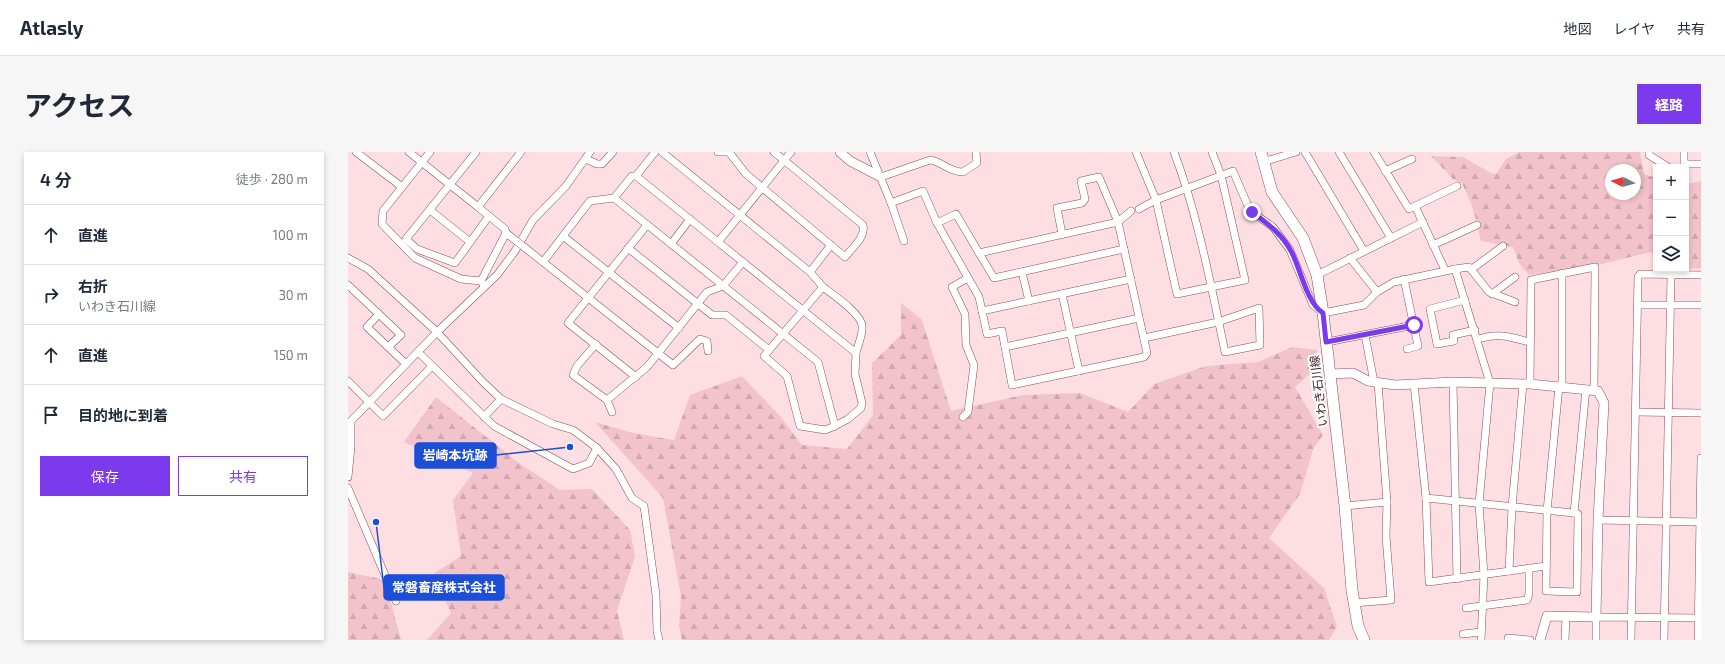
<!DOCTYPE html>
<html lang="ja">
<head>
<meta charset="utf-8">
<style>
  :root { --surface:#fff; --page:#f6f6f7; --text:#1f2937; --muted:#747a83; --line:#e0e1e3; --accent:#7c3aed }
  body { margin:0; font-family:"Exo 2","Noto Sans JP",sans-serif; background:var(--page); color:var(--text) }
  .controls { position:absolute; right:12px; top:12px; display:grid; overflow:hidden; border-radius:0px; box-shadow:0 2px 6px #0003 }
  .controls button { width:36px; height:36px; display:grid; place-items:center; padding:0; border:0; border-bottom:1px solid var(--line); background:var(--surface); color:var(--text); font:20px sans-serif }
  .compass { position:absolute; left:1257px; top:12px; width:36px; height:36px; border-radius:50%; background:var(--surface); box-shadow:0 2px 6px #0003; rotate:275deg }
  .stop { position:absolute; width:12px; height:12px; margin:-9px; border:3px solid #7c3aed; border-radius:50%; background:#fff }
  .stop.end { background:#7c3aed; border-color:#fff; box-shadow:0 1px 4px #0008 }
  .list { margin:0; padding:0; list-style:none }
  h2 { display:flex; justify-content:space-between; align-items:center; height:52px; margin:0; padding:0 16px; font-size:17px }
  h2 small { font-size:13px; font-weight:400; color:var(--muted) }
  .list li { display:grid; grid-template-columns:26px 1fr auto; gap:12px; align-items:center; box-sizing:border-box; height:60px; padding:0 16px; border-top:1px solid var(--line) }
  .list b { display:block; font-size:15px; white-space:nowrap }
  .list p { margin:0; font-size:13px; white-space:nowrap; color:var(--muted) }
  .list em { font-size:13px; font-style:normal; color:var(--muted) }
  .actions { display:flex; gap:8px; padding:12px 16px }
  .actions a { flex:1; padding:9px 0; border:1px solid var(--accent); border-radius:0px; text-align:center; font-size:14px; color:var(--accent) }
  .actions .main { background:var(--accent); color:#fff }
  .icon { flex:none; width:22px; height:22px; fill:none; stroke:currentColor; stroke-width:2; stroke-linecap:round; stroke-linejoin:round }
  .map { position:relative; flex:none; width:1353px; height:488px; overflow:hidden; border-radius:0px }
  header { display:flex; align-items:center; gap:24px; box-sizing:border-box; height:56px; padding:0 20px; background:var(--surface); border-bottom:1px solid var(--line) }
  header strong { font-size:19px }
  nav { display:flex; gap:22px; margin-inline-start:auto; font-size:14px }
  .intro { display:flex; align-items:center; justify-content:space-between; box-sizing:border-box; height:96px; padding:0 24px }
  h1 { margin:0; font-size:28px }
  .button { padding:10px 18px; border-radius:0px; background:var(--accent); color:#fff; font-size:14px; font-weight:700 }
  main { display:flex; gap:24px; padding:0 24px }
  aside { flex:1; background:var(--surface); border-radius:0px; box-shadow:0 2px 6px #0003 }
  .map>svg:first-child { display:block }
</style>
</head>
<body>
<header>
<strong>Atlasly</strong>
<nav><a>地図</a><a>レイヤ</a><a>共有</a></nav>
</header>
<div class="intro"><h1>アクセス</h1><a class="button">経路</a></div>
<main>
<aside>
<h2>4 分<small>徒歩 · 280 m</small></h2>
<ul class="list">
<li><svg class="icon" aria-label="ahead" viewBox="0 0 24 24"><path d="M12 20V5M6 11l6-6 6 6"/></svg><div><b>直進</b></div><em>100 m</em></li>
<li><svg class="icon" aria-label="right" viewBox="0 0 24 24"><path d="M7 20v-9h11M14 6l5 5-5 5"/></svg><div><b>右折</b><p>いわき石川線</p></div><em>30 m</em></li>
<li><svg class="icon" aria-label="ahead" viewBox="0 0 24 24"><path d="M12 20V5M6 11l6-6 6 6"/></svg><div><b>直進</b></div><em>150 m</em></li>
<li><svg class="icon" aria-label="arrive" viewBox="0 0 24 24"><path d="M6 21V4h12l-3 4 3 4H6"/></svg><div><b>目的地に到着</b></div></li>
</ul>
<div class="actions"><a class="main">保存</a><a>共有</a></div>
</aside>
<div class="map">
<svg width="1353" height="488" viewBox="0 0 1353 488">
  <defs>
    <pattern id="forest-firs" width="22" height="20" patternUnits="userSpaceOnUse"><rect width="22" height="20" fill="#f2c3ca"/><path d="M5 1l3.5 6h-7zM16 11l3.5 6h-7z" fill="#d1a7ae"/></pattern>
  </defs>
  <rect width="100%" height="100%" fill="#fddfe3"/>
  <g fill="url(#forest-firs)" fill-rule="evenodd">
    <path d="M1171,0H1292L1296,22L1308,26V106L1303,100L1254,112L1181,123L1171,111L1165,95L1133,89L1125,56L1114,31L1105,27L1083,4L1115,5L1143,21L1148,22L1158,7ZM1263,18H1287V42H1263Z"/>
    <path d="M1353,29V116L1338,117V32Z"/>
    <path d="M553,151L574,168L603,259L675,243L732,241L780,260L806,232L858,214L910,210L944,195L969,198L965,219L947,235L975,283L965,297L952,342L921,386L976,436L989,475L981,488H334L331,474L333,444L315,346L247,270L285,281L326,288L342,243L394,224L432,264L454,293L499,297L525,263L524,211L553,183Z"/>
    <path d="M88,245L171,311L212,338L244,337L282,378L287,404L269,459L276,488H79L103,461L85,422L113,404L105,348L125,321L56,290Z"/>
    <path d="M0,420L37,428L53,488H0Z"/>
  </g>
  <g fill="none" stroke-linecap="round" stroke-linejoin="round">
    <defs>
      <g id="minor">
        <path d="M8,0L54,35"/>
        <path d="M61,0L130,55L173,0"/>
        <path d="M82,0L35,59L34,72L67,106L113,127L133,129"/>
        <path d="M128,0L58,87L69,97L107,111L141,64"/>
        <path d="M314,0L462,120L475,135"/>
        <path d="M370,0H381"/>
        <path d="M381,0L398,22L497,105C504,96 518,85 515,73L426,0"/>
        <path d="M522,0L543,51L556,89"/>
        <path d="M788,0L808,48L829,142L897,128L873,23L864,0"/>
        <path d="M957,0L1016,99"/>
        <path d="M991,0L1043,86"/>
        <path d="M1026,0L1061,57L1109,34"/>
        <path d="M1301,0V3L1320,15"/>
        <path d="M1336,0V12H1353"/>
        <path d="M238,7L249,12H254L265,0"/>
        <path d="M915,10L948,0"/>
        <path d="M1037,19L1064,7"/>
        <path d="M288,24L370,90"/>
        <path d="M533,25L582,8C593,9 601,20 615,20L629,11L628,0"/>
        <path d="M266,46L470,210L487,274L477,278L452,274L439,224L416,204C436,181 455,158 475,135C484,142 514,162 514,174C515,182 510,193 508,201L370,90L443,0"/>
        <path d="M543,51L575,39L589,71L631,145L639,182L654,179L664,233L796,205L799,201L770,70L751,25L733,29L737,47L734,51L709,56L714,82"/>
        <path d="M1067,54L1097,118"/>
        <path d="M130,55L157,77L158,81"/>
        <path d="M791,57L808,48L885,19L900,54L904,60L925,75L942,98L965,153L975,161L1016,153L1029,140L1046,130L1107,117L1142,231L1131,352L1136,423L1133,488"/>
        <path d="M82,58L122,90"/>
        <path d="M589,71L608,62L631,101"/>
        <path d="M215,84L331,176"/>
        <path d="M323,92L342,67"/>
        <path d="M1085,93L1129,73"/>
        <path d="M176,95L325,213L352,187L359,189L360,199"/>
        <path d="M280,96L364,163H378L421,198"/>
        <path d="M776,97L646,126L631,101L770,70L783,59"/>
        <path d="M0,106L20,117L89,180L135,230L153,247L205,272L225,278L249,296L268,317L284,346L296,354L308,443L309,479L311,488"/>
        <path d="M1002,106L1029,140"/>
        <path d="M195,110L242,49L266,46L284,24H288L307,0"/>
        <path d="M1107,117L1121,115L1141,140L1167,150"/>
        <path d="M1124,117L1155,94"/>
        <path d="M462,120L483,93"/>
        <path d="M674,120L681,149"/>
        <path d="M969,123L1075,70"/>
        <path d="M1056,127L1070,194L1059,197"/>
        <path d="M135,132L133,129L158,81L166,87"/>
        <path d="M0,133L53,183L40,195"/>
        <path d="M714,142L731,219"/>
        <path d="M1144,142L1167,125"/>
        <path d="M1117,148L1082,157L1089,192L1106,189L1105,183L1127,178"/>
        <path d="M1290,153H1353"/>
        <path d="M634,159L783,127"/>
        <path d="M31,162L19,175L58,212"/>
        <path d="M1017,183L1026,230"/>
        <path d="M796,186L870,170L911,156L912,193L877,200C863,134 850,63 826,0"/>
        <path d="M1130,187C1151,181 1160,184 1181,190"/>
        <path d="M979,190L1066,173"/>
        <path d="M248,192L229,214L225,223L259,248L264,260"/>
        <path d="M657,195L791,166"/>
        <path d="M70,200L146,274L225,317L241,311L249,296"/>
        <path d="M288,225L220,171L299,73"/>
        <path d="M0,229L35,264L84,214"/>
        <path d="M1105,230L1109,427"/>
        <path d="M1066,232L1078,346L1081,430L1198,414"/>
        <path d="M1182,232L1183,128L1247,115L1246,237"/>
        <path d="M1211,234L1199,359L1198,439L1229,440L1230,362L1226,361L1238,237"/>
        <path d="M1214,234V121"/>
        <path d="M259,248L299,215L359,140L375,134L395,110"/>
        <path d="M1288,260L1353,261"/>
        <path d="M136,265L153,247"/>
        <path d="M615,265L620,260L626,213L618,193L617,162L604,135L620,126"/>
        <path d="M487,274L500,267L513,256L514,251L507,222L508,201"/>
        <path d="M0,325L3,295V269L89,180L149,123L167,99L185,68L218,34L242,0"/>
        <path d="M0,336L48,449"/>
        <path d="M1078,346L1226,361"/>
        <path d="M997,354L1039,350"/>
        <path d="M1250,368L1353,370"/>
        <path d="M1161,419L1164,355L1175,232"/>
        <path d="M1006,451L1043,448L1038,384L1039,350L1030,231"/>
        <path d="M1118,456L1179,448L1181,442V416"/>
        <path d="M1115,482L1133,480"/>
        <path d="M1160,488V486L1182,488"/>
        <path d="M1217,488L1218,464"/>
        <path d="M1248,488V465L1353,466"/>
        <path d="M1283,488L1290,125L1292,122L1353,123"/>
        <path d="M1316,488L1323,123"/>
        <path d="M1350,488L1353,306"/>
      </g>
      <g id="tertiary">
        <path d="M492,0L502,9L533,25"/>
        <path d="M982,222L1005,221L1020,229L1047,233L1105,230L1182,232L1250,239L1256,251L1250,368L1248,465L1199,464L1192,488"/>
      </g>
      <path id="primary" d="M913,0L924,40L955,86L969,123L975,161L997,354L1004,438L1010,474L1016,488"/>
    </defs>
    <use href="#minor" stroke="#8b4c59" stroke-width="8"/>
    <use href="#tertiary" stroke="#8b4c59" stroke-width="10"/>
    <use href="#primary" stroke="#8b4c59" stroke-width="12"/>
    <use href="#minor" stroke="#fff" stroke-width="7"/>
    <use href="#tertiary" stroke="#fff" stroke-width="9"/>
    <use href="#primary" stroke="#fff" stroke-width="11"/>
    <defs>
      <path id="minor-bridge" d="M166,87L176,95"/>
    </defs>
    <use href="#minor-bridge" stroke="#8b4c59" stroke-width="8" stroke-linecap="butt"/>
    <use href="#minor-bridge" stroke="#fff" stroke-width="7"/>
  </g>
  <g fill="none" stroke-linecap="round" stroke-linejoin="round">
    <path stroke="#7c3aed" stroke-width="5" d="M904,60C920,72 933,81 943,99C953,117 958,150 975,161L978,190L1066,173"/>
  </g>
  <g text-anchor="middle" stroke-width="4" stroke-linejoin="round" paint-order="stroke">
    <g font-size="12" fill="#3f2429" stroke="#fff">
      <text transform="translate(971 239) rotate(-97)" y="4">いわき石川線</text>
    </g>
  </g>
  <path fill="none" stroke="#1d4ed8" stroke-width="1.5" d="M222 295L148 303M28 370L36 436"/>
  <g fill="#1d4ed8" stroke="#fff" stroke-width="1.5">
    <circle cx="222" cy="295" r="4"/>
    <circle cx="28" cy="370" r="4"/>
  </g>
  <g fill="#1d4ed8" stroke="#1d4ed8" stroke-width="1.5">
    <rect x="67" y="291" width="81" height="25" rx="4"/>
    <rect x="36" y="423" width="120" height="25" rx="4"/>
  </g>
  <g font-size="13" text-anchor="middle" font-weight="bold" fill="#fff">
    <text x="107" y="308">岩崎本坑跡</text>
    <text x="96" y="440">常磐畜産株式会社</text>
  </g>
</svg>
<div class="controls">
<button>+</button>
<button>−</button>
<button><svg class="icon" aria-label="layers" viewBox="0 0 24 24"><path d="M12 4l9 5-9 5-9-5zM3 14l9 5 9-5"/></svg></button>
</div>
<svg class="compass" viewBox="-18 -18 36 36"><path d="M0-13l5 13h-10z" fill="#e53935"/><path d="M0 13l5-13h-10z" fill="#747a83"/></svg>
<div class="stop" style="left:1066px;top:173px"></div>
<div class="stop end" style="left:904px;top:60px"></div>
</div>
</main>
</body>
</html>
